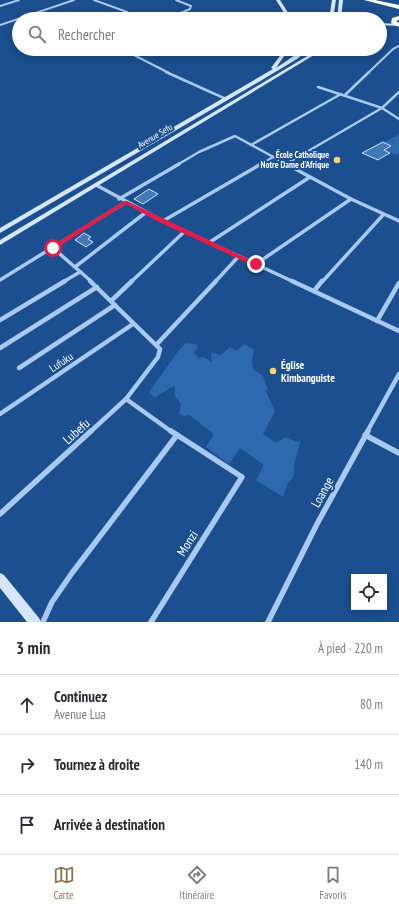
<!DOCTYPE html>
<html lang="fr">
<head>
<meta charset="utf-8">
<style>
  :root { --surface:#fff; --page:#f2f2f3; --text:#2b2b33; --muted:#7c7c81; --line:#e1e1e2; --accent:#8a764a }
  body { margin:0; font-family:"PT Sans Narrow",sans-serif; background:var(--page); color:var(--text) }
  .controls { position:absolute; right:12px; bottom:12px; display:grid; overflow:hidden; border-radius:0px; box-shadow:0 2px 10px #0003 }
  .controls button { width:36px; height:36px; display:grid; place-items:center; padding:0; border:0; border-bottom:1px solid var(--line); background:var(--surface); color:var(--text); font:20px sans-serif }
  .stop { position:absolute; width:12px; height:12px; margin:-9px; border:3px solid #e11d48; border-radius:50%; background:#fff }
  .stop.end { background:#e11d48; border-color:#fff; box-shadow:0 1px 4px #0008 }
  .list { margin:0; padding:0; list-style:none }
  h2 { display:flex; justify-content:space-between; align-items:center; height:52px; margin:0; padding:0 16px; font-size:17px }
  h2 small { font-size:13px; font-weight:400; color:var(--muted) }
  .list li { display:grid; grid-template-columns:26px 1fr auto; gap:12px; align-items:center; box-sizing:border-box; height:60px; padding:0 16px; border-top:1px solid var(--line) }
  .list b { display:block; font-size:15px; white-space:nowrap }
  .list p { margin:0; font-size:13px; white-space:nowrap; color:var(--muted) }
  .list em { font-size:13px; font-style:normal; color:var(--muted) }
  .icon { flex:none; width:22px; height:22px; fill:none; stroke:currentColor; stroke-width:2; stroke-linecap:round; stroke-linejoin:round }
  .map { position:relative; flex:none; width:399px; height:622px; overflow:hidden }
  .search { position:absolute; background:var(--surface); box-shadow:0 2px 10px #0003; left:12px; right:12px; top:12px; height:44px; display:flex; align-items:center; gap:10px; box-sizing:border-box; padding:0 14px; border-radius:22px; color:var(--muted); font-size:15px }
  .sheet { height:232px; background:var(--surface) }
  nav { display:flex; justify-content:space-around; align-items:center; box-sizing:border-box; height:56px; border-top:1px solid var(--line); background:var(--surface); font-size:11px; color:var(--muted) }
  nav a { display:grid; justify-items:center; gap:2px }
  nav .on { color:var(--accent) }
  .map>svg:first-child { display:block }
</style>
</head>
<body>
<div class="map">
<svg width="399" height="622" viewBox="0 0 399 622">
  <rect width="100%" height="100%" fill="#1b4f8f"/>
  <g fill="#2e69ad">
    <path d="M399,135V153L396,155L386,150L392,146L385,142Z"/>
    <path d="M186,343L197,344L198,347L194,353L199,358L203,357L212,362L211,353L221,355L230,347L237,351L244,344L254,350L252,362L253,369L263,376L268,391L265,390L275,411L263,434L276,443L286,437L298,442L300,440C299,455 292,461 294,476L288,483L283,497L256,480L264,465L240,448L229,464L206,447L214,434L189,415L184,416L179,414L181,405L174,394L175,386L161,393L155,398L149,392L179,350Z"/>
  </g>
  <g fill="#4478b7" stroke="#cfe3fa">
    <path d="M383,142L391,146L384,150L390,153L381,158L378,160L362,153Z"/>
    <path d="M149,189L158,194L143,204L134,199Z"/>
    <path d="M84,233L91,237L88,239L93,242L86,247L75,240Z"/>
  </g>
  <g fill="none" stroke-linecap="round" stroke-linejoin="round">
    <g stroke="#a9c9ee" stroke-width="2">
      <path d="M94,0L127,12L133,19"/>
      <path d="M0,6L19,0"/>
      <path d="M167,19L190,9L191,6L176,0"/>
      <path d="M0,25L74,0"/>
      <path d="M122,49L169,73"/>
      <path d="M368,73L393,49L399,46"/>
    </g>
    <g stroke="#a9c9ee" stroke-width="2.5">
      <path d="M166,72L226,99"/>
      <path d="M318,87L382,108L399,119"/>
      <path d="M345,95L369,72"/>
      <path d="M251,145L341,94"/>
      <path d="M286,164L382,108L399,92"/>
      <path d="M177,165L199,152L235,136L288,165"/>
      <path d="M260,165L273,157"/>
    </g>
    <g stroke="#a9c9ee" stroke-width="3.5">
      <path d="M286,164L351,199L399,221"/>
      <path d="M96,185L163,221L294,282"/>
      <path d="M119,199L179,164"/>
      <path d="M163,221L261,164"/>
      <path d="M210,242L310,177"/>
      <path d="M53,248L92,282"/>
      <path d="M256,264L351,199"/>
      <path d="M75,267L145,213"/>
      <path d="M0,280L126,202"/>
      <path d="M63,282L80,272"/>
      <path d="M131,282L185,231"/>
      <path d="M215,282L239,256"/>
      <path d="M322,282L383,215"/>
    </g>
    <g stroke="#a9c9ee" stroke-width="4.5">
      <path d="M292,281L399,331"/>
      <path d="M314,291L322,281"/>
      <path d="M111,301L132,281"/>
      <path d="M0,320L65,281"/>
      <path d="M377,321L399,283"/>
      <path d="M157,344L216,281"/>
      <path d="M0,348L97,287"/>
      <path d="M19,368L115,305"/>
      <path d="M126,399L172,432"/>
      <path d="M0,414L133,324"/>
      <path d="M90,432L126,399L158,357L160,349L90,281"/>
      <path d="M367,432L399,374"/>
    </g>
    <g stroke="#a9c9ee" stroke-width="5.5">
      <path d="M365,435L399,453"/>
      <path d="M0,514L91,431"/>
      <path d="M43,622L52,602L72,573L177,435"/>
      <path d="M151,622L242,477L171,431"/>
      <path d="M268,622L317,524L368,431"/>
    </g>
    <g fill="#d6e6fa" fill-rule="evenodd">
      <path d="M276,0H280L292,19H288Z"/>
      <path d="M332,0H336L333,19H329Z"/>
      <path d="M339,0H343L341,19H337Z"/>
      <path d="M380,23L399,24V26L380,25Z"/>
      <path d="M285,49H289L276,68L304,49H309L297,59L262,80L0,233V228L273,69L271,68Z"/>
      <path d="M319,49H324L0,245V240Z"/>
      <path d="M0,573L4,575L39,618L41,622H27L0,588Z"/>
    </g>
    <g fill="#fff" fill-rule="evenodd">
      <path d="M364,0H375L399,5V9Z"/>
      <path d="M399,16V20L396,21L399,23V27L391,23L392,18Z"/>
    </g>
  </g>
  <path fill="#e11d48" d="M124,201H127L259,264L254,266L161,223L126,204L55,249H51V246Z"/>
  <g fill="#ffd166" stroke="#1b4f8f" stroke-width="1.5">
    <circle cx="337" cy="160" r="4"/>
    <circle cx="273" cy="371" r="4"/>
  </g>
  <g text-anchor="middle" stroke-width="4" stroke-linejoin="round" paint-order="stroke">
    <g font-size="9" fill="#fff" stroke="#1b4f8f">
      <text transform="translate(155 136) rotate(-31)" y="3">Avenue Sefu</text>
    </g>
    <g font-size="9" font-weight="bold" fill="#fff" stroke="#1b4f8f" text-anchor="end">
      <text x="329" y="158">École Catholique<tspan x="329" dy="10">Notre Dame d'Afrique</tspan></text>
    </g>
    <g font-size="11" fill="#fff" stroke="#1b4f8f">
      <text transform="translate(61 362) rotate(-34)" y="4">Lufuku</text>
    </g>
    <g font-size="11" font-weight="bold" fill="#fff" stroke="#1b4f8f" text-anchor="start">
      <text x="281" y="369">Église<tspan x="281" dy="13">Kimbanguiste</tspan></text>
    </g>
    <g font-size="13" fill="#fff" stroke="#1b4f8f">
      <text transform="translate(76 431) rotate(-42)" y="5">Lubefu</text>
      <text transform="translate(322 492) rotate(-61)" y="5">Loange</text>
      <text transform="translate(187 543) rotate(-58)" y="5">Monzi</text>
    </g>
  </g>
</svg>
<div class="controls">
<button><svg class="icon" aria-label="locate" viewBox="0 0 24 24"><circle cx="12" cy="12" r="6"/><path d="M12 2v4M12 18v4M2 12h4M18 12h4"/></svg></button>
</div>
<div class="stop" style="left:53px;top:248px"></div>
<div class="stop end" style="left:256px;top:264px"></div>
<div class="search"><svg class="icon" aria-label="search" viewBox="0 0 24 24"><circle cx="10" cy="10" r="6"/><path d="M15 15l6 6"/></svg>Rechercher</div>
</div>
<section class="sheet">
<h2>3 min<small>À pied · 220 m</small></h2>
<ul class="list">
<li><svg class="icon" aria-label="ahead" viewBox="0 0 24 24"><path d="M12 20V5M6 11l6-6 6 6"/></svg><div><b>Continuez</b><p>Avenue Lua</p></div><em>80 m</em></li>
<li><svg class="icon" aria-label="right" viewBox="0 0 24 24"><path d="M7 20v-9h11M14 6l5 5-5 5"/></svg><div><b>Tournez à droite</b></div><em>140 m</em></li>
<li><svg class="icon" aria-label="arrive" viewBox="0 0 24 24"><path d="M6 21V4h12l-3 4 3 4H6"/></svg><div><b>Arrivée à destination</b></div></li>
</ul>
</section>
<nav>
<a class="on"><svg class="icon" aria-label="map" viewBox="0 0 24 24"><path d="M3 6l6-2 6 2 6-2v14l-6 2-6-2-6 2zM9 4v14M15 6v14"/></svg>Carte</a>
<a><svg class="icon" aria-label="directions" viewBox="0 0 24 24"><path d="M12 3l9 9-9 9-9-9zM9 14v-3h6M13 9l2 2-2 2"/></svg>Itinéraire</a>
<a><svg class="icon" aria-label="saved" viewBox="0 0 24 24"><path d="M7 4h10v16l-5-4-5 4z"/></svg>Favoris</a>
</nav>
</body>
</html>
